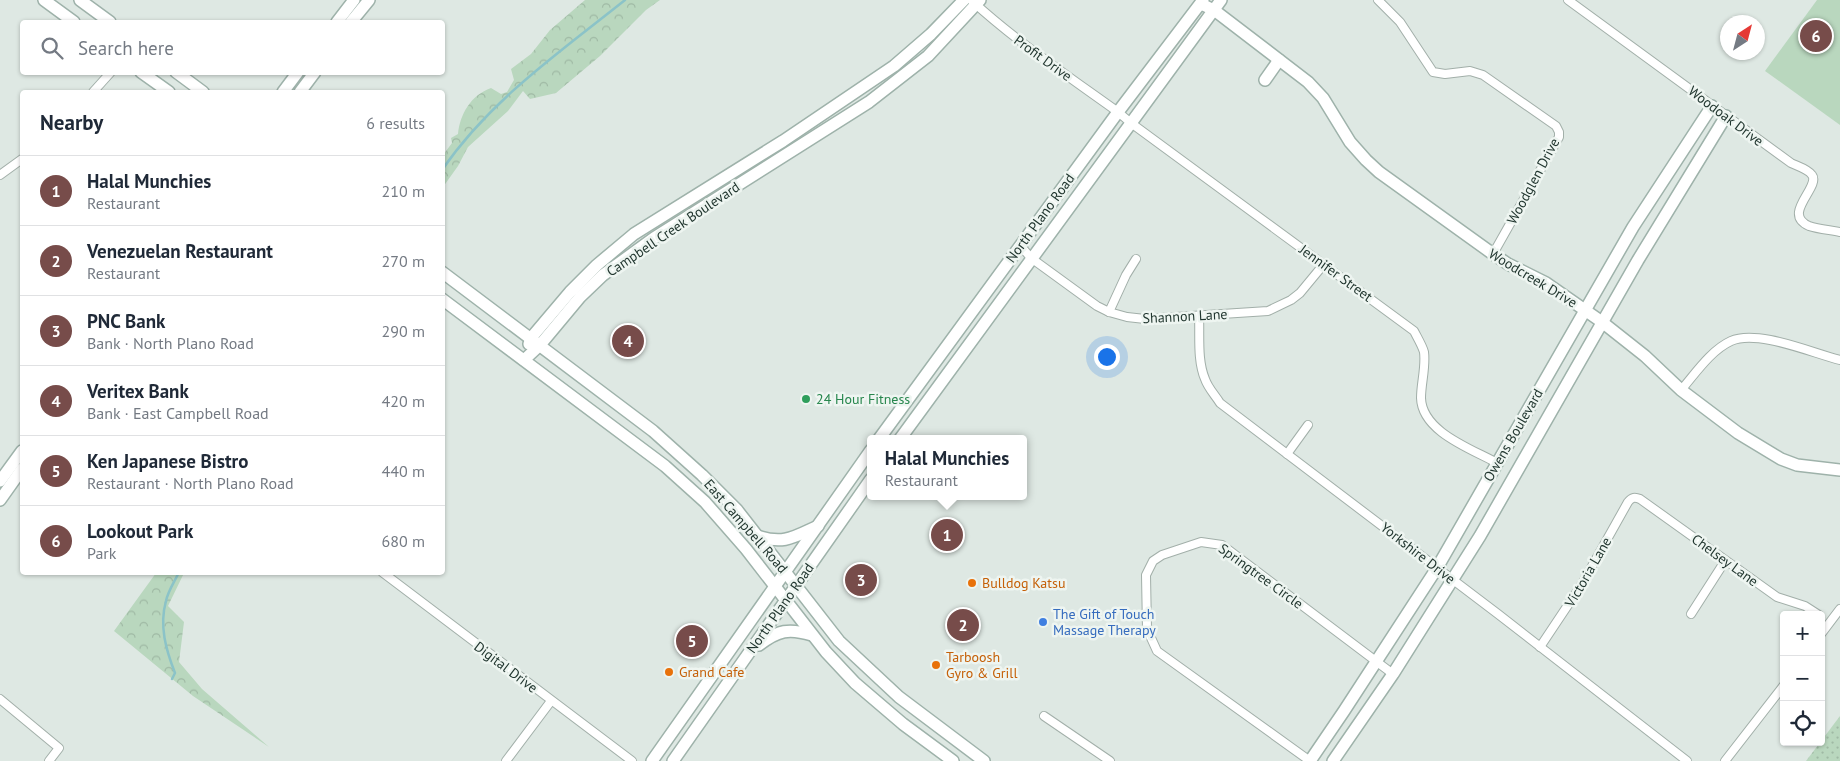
<!DOCTYPE html>
<html lang="en">
<head>
<meta charset="utf-8">
<style>
  :root { --surface:#fff; --page:#f2f2f3; --text:#1f2937; --muted:#747a83; --line:#e0e1e3; --accent:#774c4a }
  body { margin:0; font-family:"PT Sans",sans-serif; background:var(--page); color:var(--text) }
  .controls { position:absolute; right:15px; bottom:15px; display:grid; overflow:hidden; border-radius:5px; box-shadow:0 1px 4px #0004 }
  .controls button { width:45px; height:45px; display:grid; place-items:center; padding:0; border:0; border-bottom:1px solid var(--line); background:var(--surface); color:var(--text); font:25px sans-serif }
  .compass { position:absolute; left:1720px; top:15px; width:45px; height:45px; border-radius:50%; background:var(--surface); box-shadow:0 1px 4px #0004; rotate:36deg }
  .you { position:absolute; left:1106px; top:356px; width:18px; height:18px; margin:-12px; border:4px solid #fff; border-radius:50%; background:#1a73e8; box-shadow:0 0 0 8px #1a73e833 }
  .badge { display:grid; place-items:center; width:32px; height:32px; border-radius:50%; background:var(--accent); color:#fff; font-size:16px; font-weight:700 }
  .pin { position:absolute; translate:-50% -50%; border:2px solid #fff; box-shadow:0 1px 5px #0006 }
  .popup { position:absolute; left:867px; top:435px; width:160px; height:65px; box-sizing:border-box; display:grid; place-content:center; border-radius:5px; background:var(--surface); filter:drop-shadow(0 1px 4px #0005); font-size:16px; white-space:nowrap; color:var(--muted) }
  .popup b { font-size:19px; color:var(--text) }
  .popup::after { content:''; position:absolute; left:50%; top:100%; margin-left:-10px; border:10px solid transparent; border-top-color:var(--surface) }
  .list { margin:0; padding:0; list-style:none }
  h2 { display:flex; justify-content:space-between; align-items:center; height:65px; margin:0; padding:0 20px; font-size:21px }
  h2 small { font-size:16px; font-weight:400; color:var(--muted) }
  .list li { display:grid; grid-template-columns:32px 1fr auto; gap:15px; align-items:center; box-sizing:border-box; height:70px; padding:0 20px; border-top:1px solid var(--line) }
  .list b { display:block; font-size:19px; white-space:nowrap }
  .list p { margin:0; font-size:16px; white-space:nowrap; color:var(--muted) }
  .list em { font-size:16px; font-style:normal; color:var(--muted) }
  .icon { flex:none; width:28px; height:28px; fill:none; stroke:currentColor; stroke-width:2; stroke-linecap:round; stroke-linejoin:round }
  .map { position:relative; flex:none; width:1840px; height:761px; overflow:hidden }
  .search { position:absolute; background:var(--surface); box-shadow:0 1px 4px #0004; left:20px; top:20px; width:425px; height:55px; display:flex; align-items:center; gap:12px; box-sizing:border-box; padding:0 18px; border-radius:5px; color:var(--muted); font-size:19px }
  .panel { position:absolute; background:var(--surface); box-shadow:0 1px 4px #0004; left:20px; top:90px; width:425px; height:485px; border-radius:5px }
  .map>svg:first-child { display:block }
</style>
</head>
<body>
<div class="map">
<svg width="1840" height="761" viewBox="0 0 1840 761">
  <defs>
    <pattern id="grass-dots" width="8" height="8" patternUnits="userSpaceOnUse" patternTransform="scale(1.25)"><rect width="8" height="8" fill="#b9d7be"/><path d="M2 2h.1M6 6h.1" fill="none" stroke="#9fb9a4" stroke-width="1.8" stroke-linecap="round"/></pattern>
    <pattern id="forest-crowns" width="20" height="18" patternUnits="userSpaceOnUse" patternTransform="scale(1.25)"><rect width="20" height="18" fill="#b9d7be"/><path d="M2 6a3 3 0 1 1 6 0M12 15a3 3 0 1 1 6 0" fill="none" stroke="#9fb9a4"/></pattern>
  </defs>
  <rect width="100%" height="100%" fill="#dee8e3"/>
  <path fill="url(#grass-dots)" d="M1840,716V761H1806Z"/>
  <g fill="url(#forest-crowns)">
    <path d="M585,0H660L646,10L600,56L556,93L530,99L523,91L508,111L468,147L458,166L443,187V155L452,143L451,138L458,134C460,114 471,95 491,88L501,94L507,92L514,80L511,69L531,54L550,30Z"/>
    <path d="M156,573H184L168,606L184,622L179,662L202,689L269,747L193,696L114,631Z"/>
  </g>
  <path fill="#b9d7be" d="M1817,0H1840V125L1765,71Z"/>
  <g fill="none" stroke-linecap="round" stroke-linejoin="round">
    <g stroke="#8bc3c8" stroke-width="2.5">
      <path d="M442,170C490,100 560,52 625,0"/>
      <path d="M172,679L175,673C166,650 159,626 166,601C168,591 175,581 179,572"/>
    </g>
    <defs>
      <g id="street">
        <path d="M971,0C1017,42 1068,76 1118,112L1131,123L1414,331C1417,337 1422,345 1424,352C1426,367 1421,383 1421,398C1422,432 1472,449 1497,463"/>
        <path d="M1378,0L1400,22L1433,72L1445,74L1470,71L1483,75L1556,126L1559,132V137L1493,254"/>
        <path d="M1568,0L1791,163C1797,166 1808,169 1812,175C1821,187 1781,214 1809,226C1818,229 1830,230 1840,232"/>
        <path d="M93,92L111,72"/>
        <path d="M0,175L22,159"/>
        <path d="M1020,245L1031,258L1097,306L1109,312L1127,317L1145,319L1268,311L1291,300L1300,293L1324,264"/>
        <path d="M1109,312L1126,275L1136,259"/>
        <path d="M1199,316C1200,336 1197,360 1205,379C1208,388 1215,395 1220,403L1498,614L1687,761"/>
        <path d="M1681,390C1695,374 1711,350 1731,341C1757,329 1812,353 1840,360"/>
        <path d="M1287,454L1308,425"/>
        <path d="M382,572L632,761"/>
        <path d="M1691,614L1725,561"/>
        <path d="M1821,634L1840,609"/>
        <path d="M1540,647L1582,584L1628,502C1632,497 1635,497 1640,499L1777,597L1805,606L1819,615"/>
        <path d="M0,699L59,748L49,761"/>
        <path d="M1044,716L1110,761"/>
        <path d="M506,761L551,701"/>
        <path d="M1310,761L1157,651L1147,629L1146,575L1153,561L1162,555L1201,542L1222,545L1393,674"/>
        <path d="M1725,761L1784,685"/>
      </g>
      <g id="secondary">
        <path d="M44,0L74,22"/>
        <path d="M80,0L110,22"/>
        <path d="M1201,4L1214,10L1308,82L1323,98L1350,142L1366,160L1379,172L1493,254L1508,264L1546,283L1602,322L1645,356L1681,390L1738,433L1781,459L1797,465L1840,470"/>
        <path d="M337,22L354,0"/>
        <path d="M351,22L369,0"/>
        <path d="M141,72L169,92"/>
        <path d="M176,72L203,92"/>
        <path d="M1265,80L1279,60"/>
        <path d="M283,92L298,72"/>
        <path d="M300,92L315,72"/>
        <path d="M442,272L653,431L702,475L737,510L839,641L899,697L984,761"/>
        <path d="M442,299L665,466L705,502L746,549L826,652L855,683L903,724L953,761"/>
        <path d="M529,344L531,338L570,292L597,265L634,234L783,141L894,66L931,34L964,0"/>
        <path d="M524,360L540,345L580,297L603,275L654,238L869,102L928,56L980,0"/>
        <path d="M879,439L1118,112L1203,0"/>
        <path d="M900,439L1221,0"/>
        <path d="M0,481L22,451"/>
        <path d="M0,500L22,469"/>
        <path d="M757,536C784,545 794,537 818,526"/>
        <path d="M759,645C778,630 789,628 812,635"/>
        <path d="M652,761L871,450"/>
        <path d="M673,761L871,479"/>
        <path d="M1310,761L1344,711L1437,568L1633,227L1712,106"/>
        <path d="M1333,761L1393,674L1480,536L1638,260L1726,116"/>
      </g>
    </defs>
    <use href="#street" stroke="#a2afa9" stroke-width="10"/>
    <use href="#secondary" stroke="#9eb2aa" stroke-width="14"/>
    <use href="#street" stroke="#fff" stroke-width="8"/>
    <use href="#secondary" stroke="#fff" stroke-width="11"/>
  </g>
  <circle fill="#2e9e5b" stroke="#eef5f1" stroke-width="2" cx="806" cy="399" r="5"/>
  <g fill="#e8710a" stroke="#eef5f1" stroke-width="2">
    <circle cx="972" cy="583" r="5"/>
    <circle cx="936" cy="665" r="5"/>
    <circle cx="669" cy="672" r="5"/>
  </g>
  <circle fill="#3f7fe0" stroke="#eef5f1" stroke-width="2" cx="1043" cy="622" r="5"/>
  <g text-anchor="middle" stroke-width="5" stroke-linejoin="round" paint-order="stroke">
    <g font-size="14" fill="#21362f" stroke="#eef5f1">
      <text transform="translate(1043 58) rotate(36)" y="5">Profit Drive</text>
      <text transform="translate(1726 116) rotate(37)" y="5">Woodoak Drive</text>
      <text transform="translate(1533 181) rotate(-62)" y="5">Woodglen Drive</text>
      <text transform="translate(1040 218) rotate(-54)" y="5">North Plano Road</text>
      <text transform="translate(673 229) rotate(-34)" y="5">Campbell Creek Boulevard</text>
      <text transform="translate(1336 273) rotate(36)" y="5">Jennifer Street</text>
      <text transform="translate(1533 278) rotate(31)" y="5">Woodcreek Drive</text>
      <text transform="translate(1185 316) rotate(-3)" y="5">Shannon Lane</text>
      <text transform="translate(1513 435) rotate(-60)" y="5">Owens Boulevard</text>
      <text transform="translate(746 526) rotate(49)" y="5">East Campbell Road</text>
      <text transform="translate(1418 553) rotate(38)" y="5">Yorkshire Drive</text>
      <text transform="translate(1725 560) rotate(36)" y="5">Chelsey Lane</text>
      <text transform="translate(1588 572) rotate(-60)" y="5">Victoria Lane</text>
      <text transform="translate(1261 576) rotate(36)" y="5">Springtree Circle</text>
      <text transform="translate(780 608) rotate(-55)" y="5">North Plano Road</text>
      <text transform="translate(506 667) rotate(37)" y="5">Digital Drive</text>
    </g>
    <g font-size="14" fill="#27864d" stroke="#eef5f1" text-anchor="start">
      <text x="816" y="404">24 Hour Fitness</text>
    </g>
    <g font-size="14" fill="#c56008" stroke="#eef5f1" text-anchor="start">
      <text x="982" y="588">Bulldog Katsu</text>
      <text x="946" y="662">Tarboosh<tspan x="946" dy="16">Gyro &amp; Grill</tspan></text>
      <text x="679" y="677">Grand Cafe</text>
    </g>
    <g font-size="14" fill="#366cbe" stroke="#eef5f1" text-anchor="start">
      <text x="1053" y="619">The Gift of Touch<tspan x="1053" dy="16">Massage Therapy</tspan></text>
    </g>
  </g>
</svg>
<div class="controls">
<button>+</button>
<button>−</button>
<button><svg class="icon" aria-label="locate" viewBox="0 0 24 24"><circle cx="12" cy="12" r="6"/><path d="M12 2v4M12 18v4M2 12h4M18 12h4"/></svg></button>
</div>
<svg class="compass" viewBox="-18 -18 36 36"><path d="M0-13l5 13h-10z" fill="#e53935"/><path d="M0 13l5-13h-10z" fill="#747a83"/></svg>
<div class="you"></div>
<div class="pin badge" style="left:947px;top:535px">1</div>
<div class="popup"><b>Halal Munchies</b>Restaurant</div>
<div class="pin badge" style="left:963px;top:625px">2</div>
<div class="pin badge" style="left:861px;top:580px">3</div>
<div class="pin badge" style="left:628px;top:341px">4</div>
<div class="pin badge" style="left:692px;top:641px">5</div>
<div class="pin badge" style="left:1816px;top:36px">6</div>
<div class="search"><svg class="icon" aria-label="search" viewBox="0 0 24 24"><circle cx="10" cy="10" r="6"/><path d="M15 15l6 6"/></svg>Search here</div>
<section class="panel">
<h2>Nearby<small>6 results</small></h2>
<ul class="list">
<li><span class="badge">1</span><div><b>Halal Munchies</b><p>Restaurant</p></div><em>210 m</em></li>
<li><span class="badge">2</span><div><b>Venezuelan Restaurant</b><p>Restaurant</p></div><em>270 m</em></li>
<li><span class="badge">3</span><div><b>PNC Bank</b><p>Bank · North Plano Road</p></div><em>290 m</em></li>
<li><span class="badge">4</span><div><b>Veritex Bank</b><p>Bank · East Campbell Road</p></div><em>420 m</em></li>
<li><span class="badge">5</span><div><b>Ken Japanese Bistro</b><p>Restaurant · North Plano Road</p></div><em>440 m</em></li>
<li><span class="badge">6</span><div><b>Lookout Park</b><p>Park</p></div><em>680 m</em></li>
</ul>
</section>
</div>
</body>
</html>
